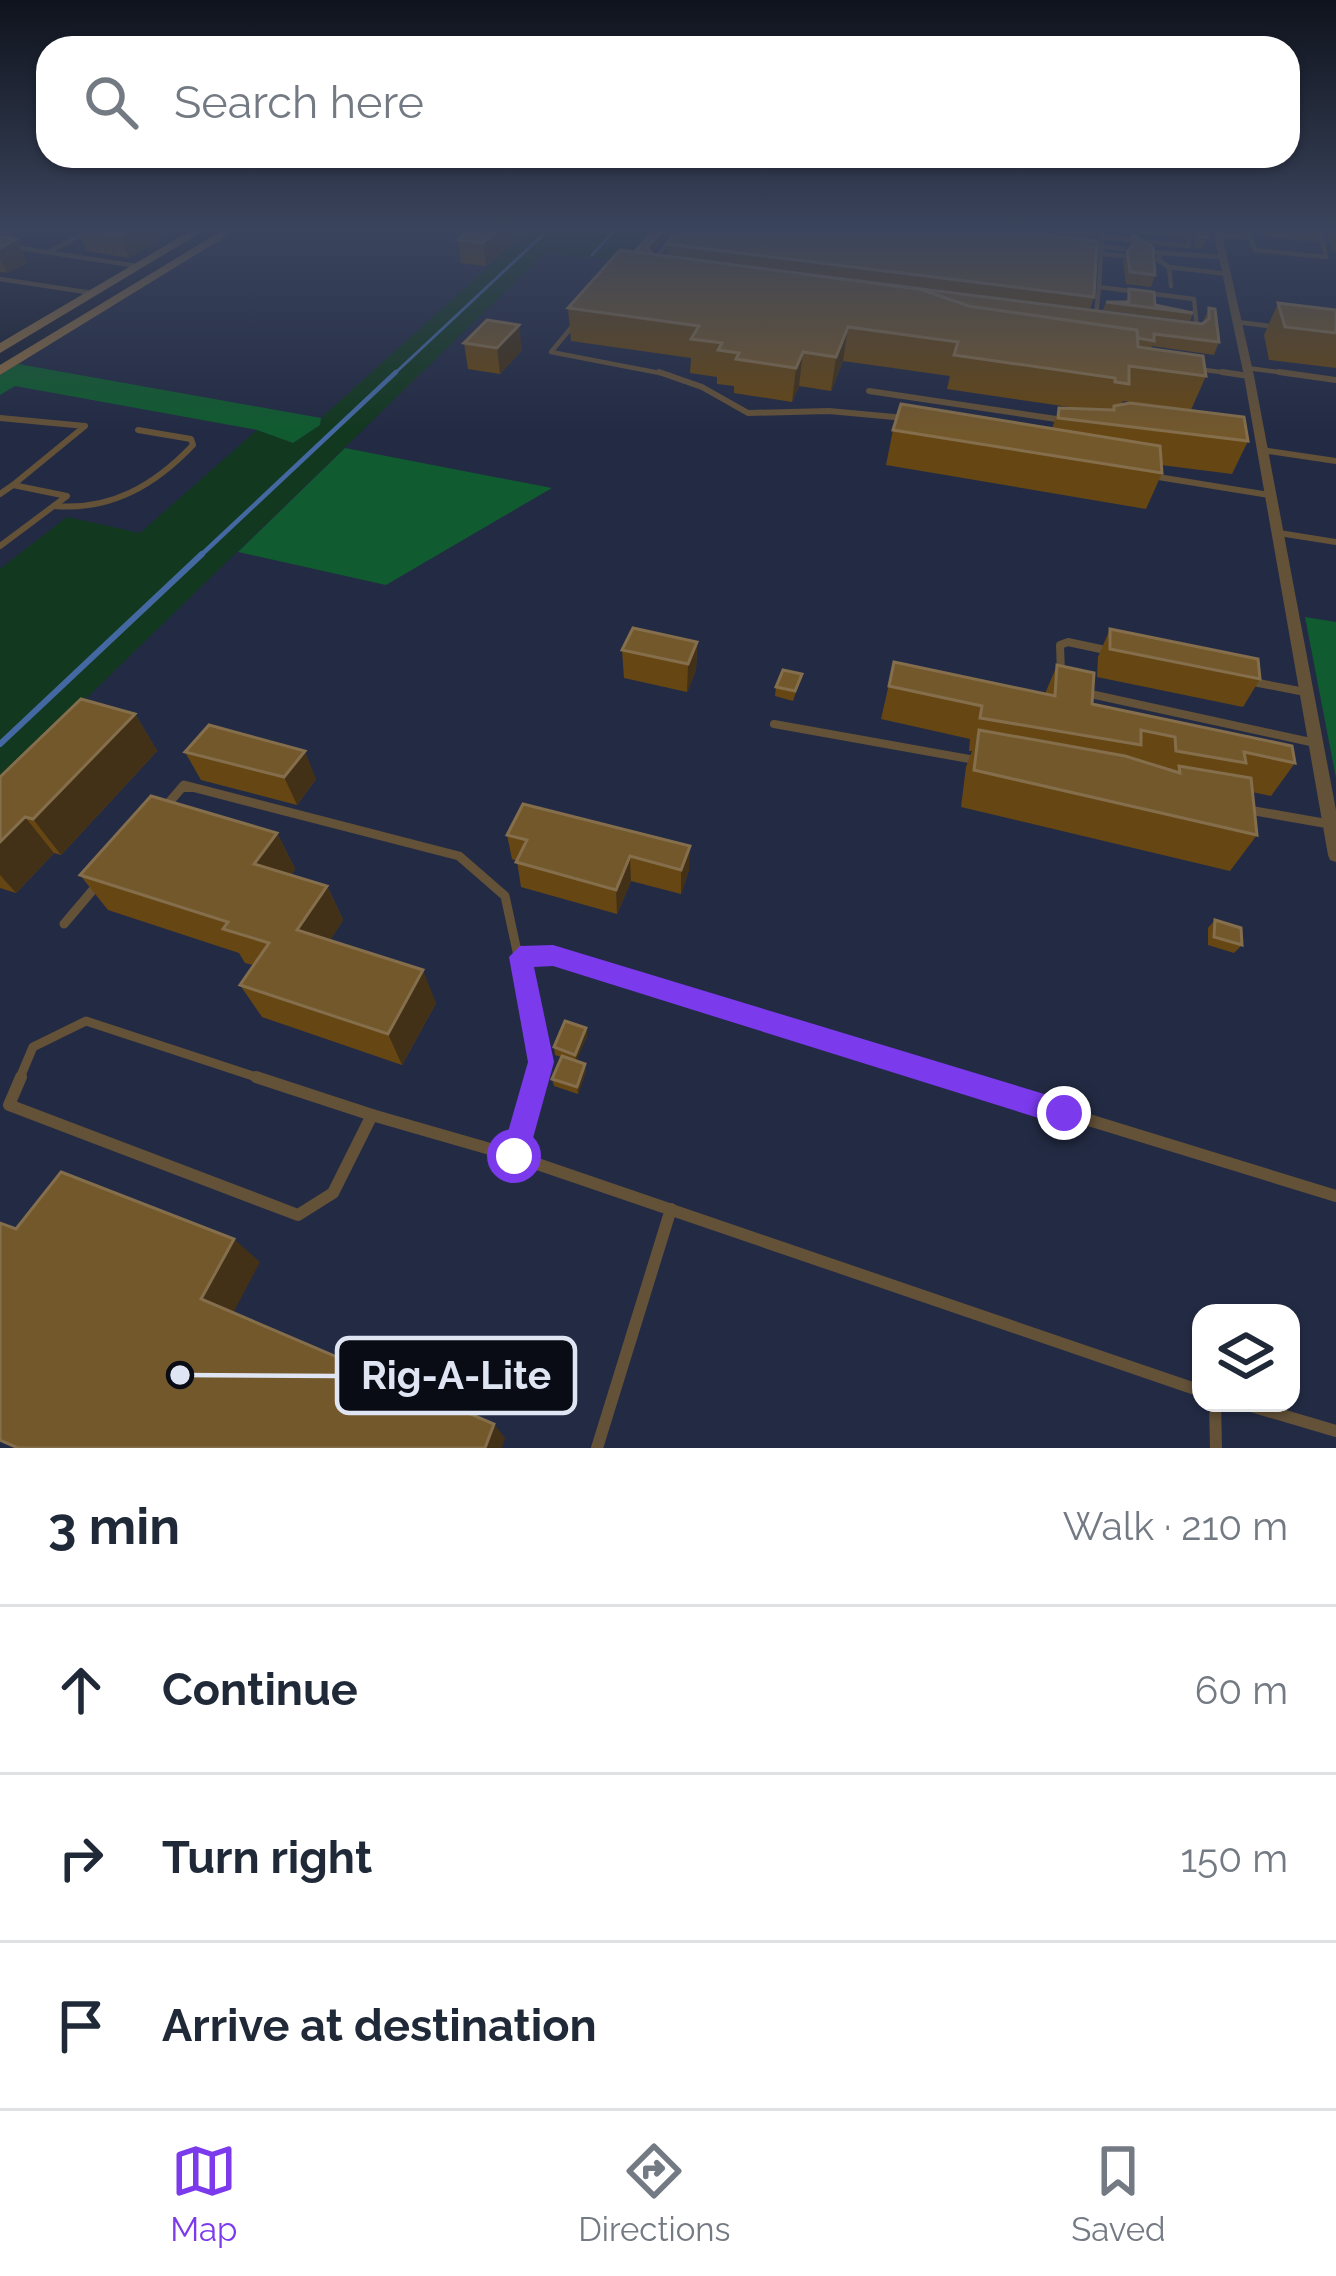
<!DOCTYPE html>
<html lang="en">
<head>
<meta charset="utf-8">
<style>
  :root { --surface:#fff; --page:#f2f2f3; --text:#1f2937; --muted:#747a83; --line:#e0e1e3; --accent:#7c3aed }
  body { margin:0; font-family:Raleway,sans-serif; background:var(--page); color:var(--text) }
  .controls { position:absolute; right:36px; bottom:36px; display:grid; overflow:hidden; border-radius:24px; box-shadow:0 3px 9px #0004 }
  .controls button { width:108px; height:108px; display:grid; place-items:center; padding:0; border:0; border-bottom:3px solid var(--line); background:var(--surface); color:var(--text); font:60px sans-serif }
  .stop { position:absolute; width:36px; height:36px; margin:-27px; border:9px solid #7c3aed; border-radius:50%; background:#fff }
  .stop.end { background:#7c3aed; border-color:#fff; box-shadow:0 3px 12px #0008 }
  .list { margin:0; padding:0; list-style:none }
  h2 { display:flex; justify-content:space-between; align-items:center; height:156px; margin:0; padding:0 48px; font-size:51px }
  h2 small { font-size:39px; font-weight:400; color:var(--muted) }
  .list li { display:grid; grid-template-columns:78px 1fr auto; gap:36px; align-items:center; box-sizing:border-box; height:168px; padding:0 48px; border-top:3px solid var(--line) }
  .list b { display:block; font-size:45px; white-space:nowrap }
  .list em { font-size:39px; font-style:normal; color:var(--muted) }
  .icon { flex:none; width:66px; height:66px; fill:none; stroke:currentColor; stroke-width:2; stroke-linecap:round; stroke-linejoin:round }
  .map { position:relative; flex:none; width:1336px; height:1448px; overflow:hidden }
  .search { position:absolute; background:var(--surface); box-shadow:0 3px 9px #0004; left:36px; right:36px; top:36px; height:132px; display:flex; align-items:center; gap:30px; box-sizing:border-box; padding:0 42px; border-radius:36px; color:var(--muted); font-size:45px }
  .sheet { height:660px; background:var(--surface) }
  nav { display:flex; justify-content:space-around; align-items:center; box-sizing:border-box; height:168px; border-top:3px solid var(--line); background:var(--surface); font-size:33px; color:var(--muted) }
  nav a { display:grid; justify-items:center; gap:6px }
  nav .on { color:var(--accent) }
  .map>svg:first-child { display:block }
</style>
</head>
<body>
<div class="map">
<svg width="1336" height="1448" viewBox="0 0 1336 1448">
  <rect width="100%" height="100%" fill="#1c2235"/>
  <path fill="#232b44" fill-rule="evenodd" d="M234,230H1336V1448H0V375ZM1201,1313H1291V1403H1201Z"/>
  <path fill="#12381f" d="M529,230H664L636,262L545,253L0,782V569L67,517L140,533L257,430L293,443L320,425L321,418Z"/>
  <g fill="#105b2f">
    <path d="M18,364L321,418L320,425L293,443L257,430L15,386L0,395V375Z"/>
    <path d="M345,448L552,488L386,585L238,552Z"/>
    <path d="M1305,617L1336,622V778Z"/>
  </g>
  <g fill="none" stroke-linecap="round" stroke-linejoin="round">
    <g stroke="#4469a2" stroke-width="3">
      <path d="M592,255L615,230"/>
      <path d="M393,375L548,230"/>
    </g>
    <path stroke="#4469a2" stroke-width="4.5" d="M199,557L396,372"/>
    <path stroke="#4469a2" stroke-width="6" d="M0,744L202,554"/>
    <g stroke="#635138" stroke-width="4.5">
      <path d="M0,230L12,232L0,238"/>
      <path d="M514,230L527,232"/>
      <path d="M1102,230L1099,287L1194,299L1197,329"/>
      <path d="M1248,230L1255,250L1326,257L1320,230"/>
      <path d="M1218,235L1251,238"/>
      <path d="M1102,237L1189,246L1187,230"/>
      <path d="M0,245L137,266"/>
      <path d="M1097,246L1123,249"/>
      <path d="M49,252L90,230"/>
      <path d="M1145,252L1223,257"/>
      <path d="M1101,254L1123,256"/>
      <path d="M1161,254L1158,260L1169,267L1171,286"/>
      <path d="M658,260H654L679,230"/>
      <path d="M1169,267L1227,274"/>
      <path d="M0,279L92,293"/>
      <path d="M1096,316L1099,287"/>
      <path d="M576,322L551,352L670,375"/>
      <path d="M1237,322L1277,327"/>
      <path d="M1247,368L1302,375"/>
      <path d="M1197,369L1244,375"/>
    </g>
    <g stroke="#635138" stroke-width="6">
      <path d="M659,372L702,387L748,413L829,411L905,418"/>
      <path d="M1222,372L1249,376"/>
      <path d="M1279,372L1336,380"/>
      <path d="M869,391L1063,420"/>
      <path d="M0,418L85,426L13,485"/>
      <path d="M1261,450L1336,461"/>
      <path d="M1152,476L1269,495"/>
      <path d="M0,494L13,485L67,496L0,546"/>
      <path d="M54,506C111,511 155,485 193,445L191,439L138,430"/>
      <path d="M1279,533L1336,542"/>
    </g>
    <g stroke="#635138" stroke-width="8">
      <path d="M1061,674L1060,645L1068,642L1110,651"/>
      <path d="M1248,681L1305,692"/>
      <path d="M1086,693L1315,743"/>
      <path d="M774,724L975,760"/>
      <path d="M182,788H195"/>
    </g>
    <g stroke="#635138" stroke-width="9">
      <path d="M166,806L184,785L459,856L505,896L541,1062L536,1080"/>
      <path d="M1249,810L1329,824"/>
      <path d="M64,924L97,885"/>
      <path d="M521,957L553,955L959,1080"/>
      <path d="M19,1080L33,1047L86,1021L265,1080"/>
    </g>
    <g stroke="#635138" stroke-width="12">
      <path d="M21,1077L9,1105L298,1215L333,1193L372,1115L256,1077"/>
      <path d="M949,1077L1336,1196"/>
      <path d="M372,1115L514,1156L1201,1391"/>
      <path d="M514,1156L537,1077"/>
      <path d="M1215,1403L1216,1448"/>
      <path d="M1241,1403L1336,1431"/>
      <path d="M597,1448L671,1209"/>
    </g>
    <path fill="#635138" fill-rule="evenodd" d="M1213,230H1221L1254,376L1336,810V862L1330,860L1328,855L1244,376Z"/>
    <g fill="#876a41" fill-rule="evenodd">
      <path d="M192,230H205L0,353V343Z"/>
      <path d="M223,230H236L0,375V365Z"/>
    </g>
  </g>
  <g fill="#664714" fill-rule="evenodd">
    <path d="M78,230H162L165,237L129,258L87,251Z"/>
    <path d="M469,230H518V238L486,266L461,263L458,240Z"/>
    <path d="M1023,230H1098L1095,239Z"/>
    <path d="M1108,230H1184L1181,238Z"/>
    <path d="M1194,230H1205L1207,237L1202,249L1195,248Z"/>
    <path d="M1263,230H1321L1316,242L1264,236Z"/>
    <path d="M1324,230H1336V252L1333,251Z"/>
    <path d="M1133,235L1155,275L1151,287L1126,284L1123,263Z"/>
    <path d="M0,237L16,239L27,263L7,273L0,272Z"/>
    <path d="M667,244L1094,297L1090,309L667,255Z"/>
    <path d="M635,252L1202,324L1209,308L1219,342L1214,355L1152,346L1151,349L1206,376L1191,410L1248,441L1232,474L1161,465L1162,473L1146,509L886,465L893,430L1052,429L1059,408L1083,409L947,389L950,376L843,361L831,391L799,386L792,402L734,393V386L717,384V377L690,373L691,358L571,341L568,308ZM1123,401L1185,410L1121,405Z"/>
    <path d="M1129,289L1155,305L1193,313L1190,321L1103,310L1106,302H1126Z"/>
    <path d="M1278,303L1336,310V368L1269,360L1264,335Z"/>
    <path d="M464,343L522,350L500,374L468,369Z"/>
    <path d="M1110,629L1260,679L1243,707L1097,677L1098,657Z"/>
    <path d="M697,642L696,670L687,692L624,678L622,650Z"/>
    <path d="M894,662L1045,694L1057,665L1092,704L1295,763L1271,796L1252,792L1257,835L1230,871L961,807L966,767L972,751H969L970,739L881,719Z"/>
    <path d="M802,674L793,701L775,696L776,687Z"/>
    <path d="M135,714L157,751L61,855L54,853L16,893L0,888V777Z"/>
    <path d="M185,752L316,779L297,805L201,780Z"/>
    <path d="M523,804L689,870L681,894L631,881L617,914L521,887L517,861L512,859L507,835Z"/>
    <path d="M277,833L295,869L291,875L327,886L343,920L330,940L436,1003L402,1065L262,1017L240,985L253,965L245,963L239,953L108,910L80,875Z"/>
    <path d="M1215,920L1242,945L1234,953L1208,945V928Z"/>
    <path d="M586,1028L587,1036L576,1061L586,1071L578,1094L554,1086L552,1079L561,1057L555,1055L554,1047Z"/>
  </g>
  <g fill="#433117">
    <path d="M128,230H162L165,237L129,258L120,235Z"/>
    <path d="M498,230H518V238L486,266L483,243Z"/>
    <path d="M663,230H673L648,258L647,247Z"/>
    <path d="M16,239L27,263L7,273L0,259V248Z"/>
    <path d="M519,325L522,350L500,374L497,348Z"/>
    <path d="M848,327L843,361L831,391L836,357Z"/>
    <path d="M803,352L799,386L792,402L796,368Z"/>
    <path d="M697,642L696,670L687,692L688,664Z"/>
    <path d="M135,714L157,751L61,855L33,819Z"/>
    <path d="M305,751L316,779L297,805L284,777Z"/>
    <path d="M25,817L54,853L16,893L0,875V842Z"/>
    <path d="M277,833L295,869L273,899L254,864Z"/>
    <path d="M690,846L689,870L681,894V870Z"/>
    <path d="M630,856L631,881L617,914L616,890Z"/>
    <path d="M327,886L343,920L315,964L297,930Z"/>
    <path d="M423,970L436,1003L402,1065L388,1034Z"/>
    <path d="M586,1028L587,1036L576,1062L575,1055Z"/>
    <path d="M585,1064L586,1071L578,1094L577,1087Z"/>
    <path d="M234,1239L260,1262L230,1319L201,1299Z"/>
    <path d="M494,1424L505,1438L502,1448H485Z"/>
  </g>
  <g fill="#73582c" stroke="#846e4b" stroke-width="3">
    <path d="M88,230H128L120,235Z"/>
    <path d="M469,230H498L483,243L458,240Z"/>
    <path d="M654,230H663L647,247L652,254L635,252Z"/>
    <path d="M678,230H1004L1097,241L1094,297L667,244Z"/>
    <path d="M1199,230H1205L1207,237H1200Z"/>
    <path d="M1133,235L1153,247L1155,275L1130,272L1127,251L1133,246Z"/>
    <path d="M0,237L16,239L0,248Z"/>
    <path d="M620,250L920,289L969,306L1137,330L1138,347L1203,356L1206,376L1129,366V384L1115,382V378L954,355L958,342L848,327L836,357L803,352L796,368L736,359L739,353L718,350L722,343L691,339L699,326L568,308Z"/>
    <path d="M803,274L1202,324L1209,319V308L1215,309L1219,342L1154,334V341L1138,338L1137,330L969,306L920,289Z"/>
    <path d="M1129,289L1154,292L1155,305L1193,313L1106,302H1129Z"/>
    <path d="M1278,303L1336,310V333L1285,327Z"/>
    <path d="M487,320L519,325L497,348L464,343Z"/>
    <path d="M1130,403L1244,417L1248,441L1058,418L1059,408L1114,410V406Z"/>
    <path d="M901,404L1160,446L1162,473L893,430Z"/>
    <path d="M633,628L697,642L688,664L622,650Z"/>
    <path d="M1110,629L1258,659L1260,679L1110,649Z"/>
    <path d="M894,662L1055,696L1057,665L1094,673L1092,704L1292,746L1295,763L1244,752L1246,763L1176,751L1175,737L1141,730V745L980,718L982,706L889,686Z"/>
    <path d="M783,670L802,674L795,691L776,687Z"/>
    <path d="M81,699L135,714L33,819L25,817L0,842V777Z"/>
    <path d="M209,725L305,751L284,777L185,752Z"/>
    <path d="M979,730L1125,756L1180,773L1179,766L1251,778L1257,835L974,770Z"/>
    <path d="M151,796L277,833L254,864L327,886L297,930L423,970L388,1034L240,985L269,943L223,929L228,922L80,875Z"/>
    <path d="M523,804L690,846L681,870L630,856L616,890L516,862L527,840L507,835Z"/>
    <path d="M1215,920L1241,928L1242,945L1214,937Z"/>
    <path d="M565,1021L586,1028L575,1055L554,1047Z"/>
    <path d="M562,1056L585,1064L577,1087L552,1079Z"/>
    <path d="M61,1172L234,1239L201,1299L494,1424L485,1448H18L0,1440V1223L16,1229Z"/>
  </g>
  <linearGradient id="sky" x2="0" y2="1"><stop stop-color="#0f131d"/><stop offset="0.53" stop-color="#3a445c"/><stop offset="1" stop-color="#3a445c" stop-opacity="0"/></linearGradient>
  <rect width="1336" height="433" fill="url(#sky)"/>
  <path fill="#7c3aed" d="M553,945L1064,1100L1074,1104L1078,1113L1074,1122L1064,1126L553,966L534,967L554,1062L528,1156L524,1166L514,1170L505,1166L501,1156L528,1062L509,957L520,946Z"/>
  <path fill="none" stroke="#e0e5f3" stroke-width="4.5" d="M180 1375L337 1376"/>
  <circle fill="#e0e5f3" stroke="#090c15" stroke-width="4.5" cx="180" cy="1375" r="12"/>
  <rect fill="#090c15" stroke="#e0e5f3" stroke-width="4.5" x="337" y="1338" width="238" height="75" rx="12"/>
  <g font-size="39" text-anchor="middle" font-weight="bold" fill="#e0e5f3">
    <text x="456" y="1389">Rig-A-Lite</text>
  </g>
</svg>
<div class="controls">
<button><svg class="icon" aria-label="layers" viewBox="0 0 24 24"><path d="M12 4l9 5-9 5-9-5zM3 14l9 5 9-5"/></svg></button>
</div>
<div class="stop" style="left:514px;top:1156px"></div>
<div class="stop end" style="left:1064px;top:1113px"></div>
<div class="search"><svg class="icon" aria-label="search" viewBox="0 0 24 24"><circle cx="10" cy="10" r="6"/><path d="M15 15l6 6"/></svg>Search here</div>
</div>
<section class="sheet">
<h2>3 min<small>Walk · 210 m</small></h2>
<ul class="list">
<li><svg class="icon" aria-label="ahead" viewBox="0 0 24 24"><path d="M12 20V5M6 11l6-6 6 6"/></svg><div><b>Continue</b></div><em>60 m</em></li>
<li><svg class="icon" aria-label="right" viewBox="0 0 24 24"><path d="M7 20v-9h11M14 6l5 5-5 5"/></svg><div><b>Turn right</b></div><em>150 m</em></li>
<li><svg class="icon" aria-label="arrive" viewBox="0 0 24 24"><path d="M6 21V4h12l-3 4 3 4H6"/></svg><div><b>Arrive at destination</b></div></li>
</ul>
</section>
<nav>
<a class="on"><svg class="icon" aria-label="map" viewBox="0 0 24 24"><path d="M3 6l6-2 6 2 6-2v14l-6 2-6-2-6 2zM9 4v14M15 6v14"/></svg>Map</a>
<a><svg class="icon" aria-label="directions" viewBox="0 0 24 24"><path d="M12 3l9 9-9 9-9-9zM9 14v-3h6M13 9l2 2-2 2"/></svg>Directions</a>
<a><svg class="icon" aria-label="saved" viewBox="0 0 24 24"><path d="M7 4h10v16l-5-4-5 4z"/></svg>Saved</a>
</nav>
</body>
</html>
